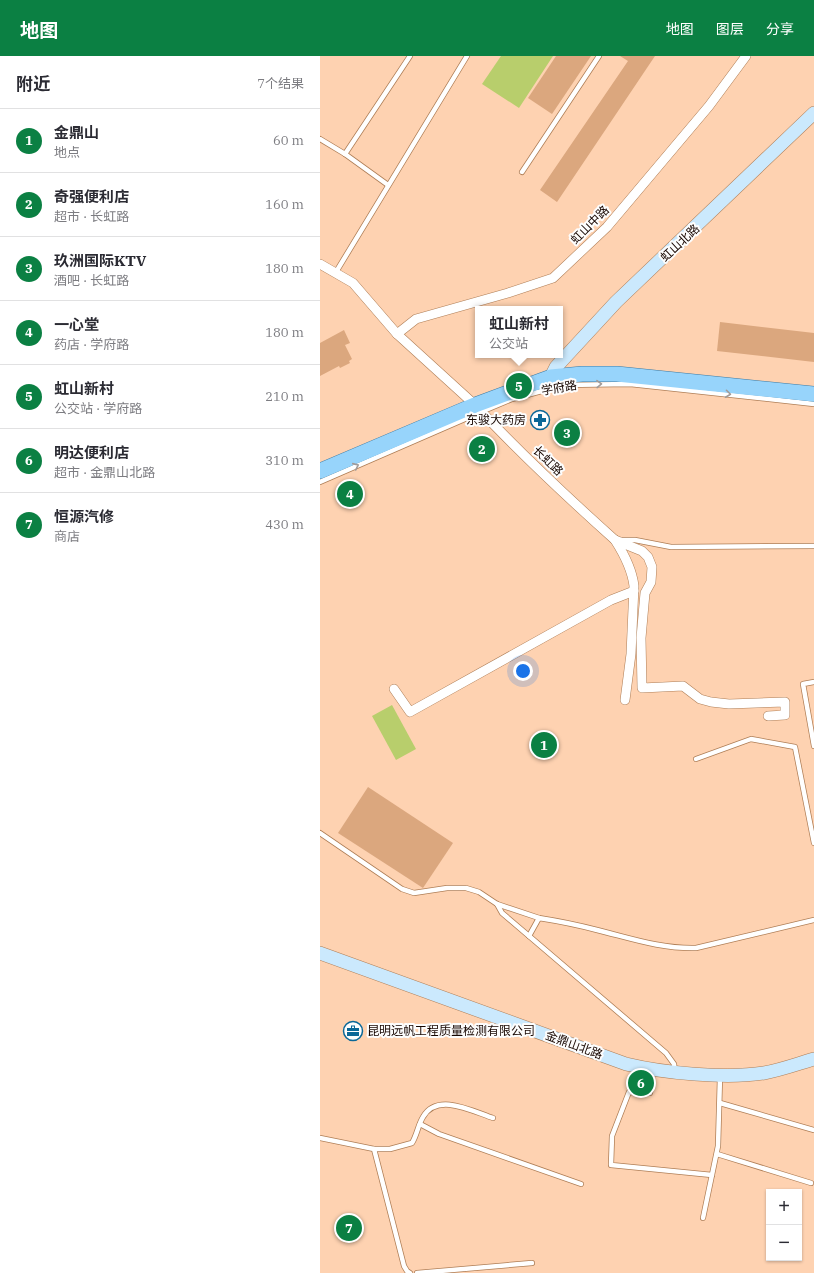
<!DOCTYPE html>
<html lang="zh">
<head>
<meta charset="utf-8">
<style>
  :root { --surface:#fff; --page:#f2f2f3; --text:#2b2b33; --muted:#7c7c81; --line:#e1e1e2; --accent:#0b8043 }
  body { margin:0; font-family:"IBM Plex Serif","Noto Sans SC",serif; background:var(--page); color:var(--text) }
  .controls { position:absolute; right:12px; bottom:12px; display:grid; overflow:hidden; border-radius:0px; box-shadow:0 1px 3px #0004 }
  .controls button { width:36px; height:36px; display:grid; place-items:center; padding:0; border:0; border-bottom:1px solid var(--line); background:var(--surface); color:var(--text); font:20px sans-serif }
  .you { position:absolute; left:203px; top:615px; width:14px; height:14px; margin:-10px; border:3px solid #fff; border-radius:50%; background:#1a73e8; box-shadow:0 0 0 6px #1a73e833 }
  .badge { display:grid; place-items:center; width:26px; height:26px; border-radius:50%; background:var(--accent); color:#fff; font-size:13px; font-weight:700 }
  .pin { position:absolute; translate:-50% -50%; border:2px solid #fff; box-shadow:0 1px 4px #0006 }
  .popup { position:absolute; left:155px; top:250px; width:88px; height:52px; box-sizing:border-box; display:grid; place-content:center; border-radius:0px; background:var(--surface); filter:drop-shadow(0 1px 3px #0005); font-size:13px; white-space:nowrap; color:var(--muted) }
  .popup b { font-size:15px; color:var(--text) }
  .popup::after { content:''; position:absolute; left:50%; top:100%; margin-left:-8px; border:8px solid transparent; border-top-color:var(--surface) }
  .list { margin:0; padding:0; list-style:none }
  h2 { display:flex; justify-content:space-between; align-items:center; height:52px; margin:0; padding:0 16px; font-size:17px }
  h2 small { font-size:13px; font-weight:400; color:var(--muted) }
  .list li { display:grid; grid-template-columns:26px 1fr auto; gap:12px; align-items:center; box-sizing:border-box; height:64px; padding:0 16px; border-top:1px solid var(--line) }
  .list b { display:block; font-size:15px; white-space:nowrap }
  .list p { margin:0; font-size:13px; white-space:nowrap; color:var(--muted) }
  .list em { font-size:13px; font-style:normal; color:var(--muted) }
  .map { position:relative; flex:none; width:494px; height:1217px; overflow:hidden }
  header { display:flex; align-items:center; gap:24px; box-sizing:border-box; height:56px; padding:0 20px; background:var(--accent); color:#fff }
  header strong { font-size:19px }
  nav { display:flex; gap:22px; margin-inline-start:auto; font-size:14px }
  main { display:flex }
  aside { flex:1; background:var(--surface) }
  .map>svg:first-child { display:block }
</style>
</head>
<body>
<header>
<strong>地图</strong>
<nav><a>地图</a><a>图层</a><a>分享</a></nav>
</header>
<main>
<aside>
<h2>附近<small>7个结果</small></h2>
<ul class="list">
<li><span class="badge">1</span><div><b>金鼎山</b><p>地点</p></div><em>60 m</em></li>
<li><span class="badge">2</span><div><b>奇强便利店</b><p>超市 · 长虹路</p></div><em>160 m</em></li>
<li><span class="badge">3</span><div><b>玖洲国际KTV</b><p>酒吧 · 长虹路</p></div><em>180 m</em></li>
<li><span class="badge">4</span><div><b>一心堂</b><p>药店 · 学府路</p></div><em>180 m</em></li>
<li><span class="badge">5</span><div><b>虹山新村</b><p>公交站 · 学府路</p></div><em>210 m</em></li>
<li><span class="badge">6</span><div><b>明达便利店</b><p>超市 · 金鼎山北路</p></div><em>310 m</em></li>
<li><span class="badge">7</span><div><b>恒源汽修</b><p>商店</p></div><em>430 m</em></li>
</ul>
</aside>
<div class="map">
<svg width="494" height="1217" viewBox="0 0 494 1217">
  <rect width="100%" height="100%" fill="#fed2b1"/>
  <g fill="#b8ce6c">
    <path d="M181,0H233L199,52L162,28Z"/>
    <path d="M72,649L96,693L76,704L52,660Z"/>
  </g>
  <g fill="#dba77e">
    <path d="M236,0H271L232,58L208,42Z"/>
    <path d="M300,0H335L237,146L220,134L308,5Z"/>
    <path d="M400,266L494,277V306L397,295Z"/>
    <path d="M24,274L30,287L25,289L32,303L29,305L30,307L20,312L19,310L0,320V287Z"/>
    <path d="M48,731L133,787L103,832L18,777Z"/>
  </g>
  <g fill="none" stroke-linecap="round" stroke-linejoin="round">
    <defs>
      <g id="lane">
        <path d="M0,83L25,98"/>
        <path d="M202,116L279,0"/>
        <path d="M68,129L25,98L90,0"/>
        <path d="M16,216L147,0"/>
        <path d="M0,426L161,356L192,343L244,329L310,328L494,348"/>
        <path d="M301,484H315L351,491L494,490"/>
        <path d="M494,626L483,628L494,690"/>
        <path d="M376,703L431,683L475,691L494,787"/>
        <path d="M0,777L82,833L94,837L127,832H146L159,836L177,848L219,862"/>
        <path d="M177,848L182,857L209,880"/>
        <path d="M333,1015L330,1037L309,1036L292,1080L291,1109L392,1119"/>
        <path d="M355,1016L354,1008L346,997L209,880L219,862C238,865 258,869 277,874C310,882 341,893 376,892L494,864"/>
        <path d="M400,1047L494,1074"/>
        <path d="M100,1068L119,1078L261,1128"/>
        <path d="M0,1082L54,1093H70L92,1087C97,1079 98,1069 103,1061C117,1036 152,1055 173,1062"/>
        <path d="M54,1093L84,1210L87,1215L90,1217"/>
        <path d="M397,1098L491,1127"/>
        <path d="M383,1162L398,1090L400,1021"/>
        <path d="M97,1217L212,1207"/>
      </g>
      <g id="street">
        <path d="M0,208L33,227L77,278L155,349C199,396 247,441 295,484C304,498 312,513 314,530L311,598L305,644"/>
        <path d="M77,278L96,263L188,237L233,222L287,171L389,50L426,0"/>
        <path d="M295,484L322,495L328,501L332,511L331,526L325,537L321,582L322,632L363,630L380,643L391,646L409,648L465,646V659L448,660"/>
        <path d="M74,633L90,656L291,544L314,535"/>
      </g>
      <g id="secondary">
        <path d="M231,321L236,311L296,246L494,57"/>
        <path d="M0,897L306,1008C343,1017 406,1023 444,1017C461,1014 477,1008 494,1003"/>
      </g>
      <path id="primary" d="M0,415L155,349L231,321L262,318H297L494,338"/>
    </defs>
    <use href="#lane" stroke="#af7e56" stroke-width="6"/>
    <use href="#street" stroke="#af7e56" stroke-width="10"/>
    <use href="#secondary" stroke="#af7e56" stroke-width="14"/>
    <use href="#primary" stroke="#3d79a1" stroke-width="16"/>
    <use href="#lane" stroke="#fff" stroke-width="4.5"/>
    <use href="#street" stroke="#fff" stroke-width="9"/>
    <use href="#secondary" stroke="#cbe9fd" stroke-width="13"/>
    <use href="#primary" stroke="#97d4fb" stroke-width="15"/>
  </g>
  <defs><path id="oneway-chevron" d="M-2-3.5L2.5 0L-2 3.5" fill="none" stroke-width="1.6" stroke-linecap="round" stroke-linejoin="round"/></defs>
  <g stroke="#a29b99">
    <use href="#oneway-chevron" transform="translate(279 328) rotate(-1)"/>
    <use href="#oneway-chevron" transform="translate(408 338) rotate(7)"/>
    <use href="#oneway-chevron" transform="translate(36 410) rotate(-24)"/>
  </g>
  <defs>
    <symbol id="pharmacy-ring" viewBox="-11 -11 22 22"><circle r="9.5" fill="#fdfdfd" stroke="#0a6797" stroke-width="1.5"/><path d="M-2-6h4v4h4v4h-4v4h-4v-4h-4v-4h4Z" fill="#0a6797"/></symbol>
    <symbol id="office-ring" viewBox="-11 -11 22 22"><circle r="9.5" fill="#fdfdfd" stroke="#0a6797" stroke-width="1.5"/><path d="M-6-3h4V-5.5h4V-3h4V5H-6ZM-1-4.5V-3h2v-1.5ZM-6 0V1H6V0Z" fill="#0a6797"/></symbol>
  </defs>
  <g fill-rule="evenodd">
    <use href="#pharmacy-ring" x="209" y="353" width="22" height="22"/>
    <use href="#office-ring" x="22" y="964" width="22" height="22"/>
  </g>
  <g text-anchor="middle" stroke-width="4" stroke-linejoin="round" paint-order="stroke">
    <g font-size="12" fill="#170600" stroke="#fdfdfd">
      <text transform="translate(270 169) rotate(-45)" y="4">虹山中路</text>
      <text transform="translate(360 187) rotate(-43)" y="4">虹山北路</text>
      <text transform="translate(239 332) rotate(-10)" y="4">学府路</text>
      <text transform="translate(228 405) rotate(44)" y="4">长虹路</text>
      <text transform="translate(254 989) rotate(20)" y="4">金鼎山北路</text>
    </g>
    <g font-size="12" fill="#170600" stroke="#fdfdfd" text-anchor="end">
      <text x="206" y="368">东骏大药房</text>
      <text x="47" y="979" text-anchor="start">昆明远帆工程质量检测有限公司</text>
    </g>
  </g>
</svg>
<div class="controls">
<button>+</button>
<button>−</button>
</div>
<div class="you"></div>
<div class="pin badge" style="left:224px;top:689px">1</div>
<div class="pin badge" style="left:162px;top:393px">2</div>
<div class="pin badge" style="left:247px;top:377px">3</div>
<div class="pin badge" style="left:30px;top:438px">4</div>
<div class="pin badge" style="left:199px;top:330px">5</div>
<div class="popup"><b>虹山新村</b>公交站</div>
<div class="pin badge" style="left:321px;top:1027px">6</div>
<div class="pin badge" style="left:29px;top:1172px">7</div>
</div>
</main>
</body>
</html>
